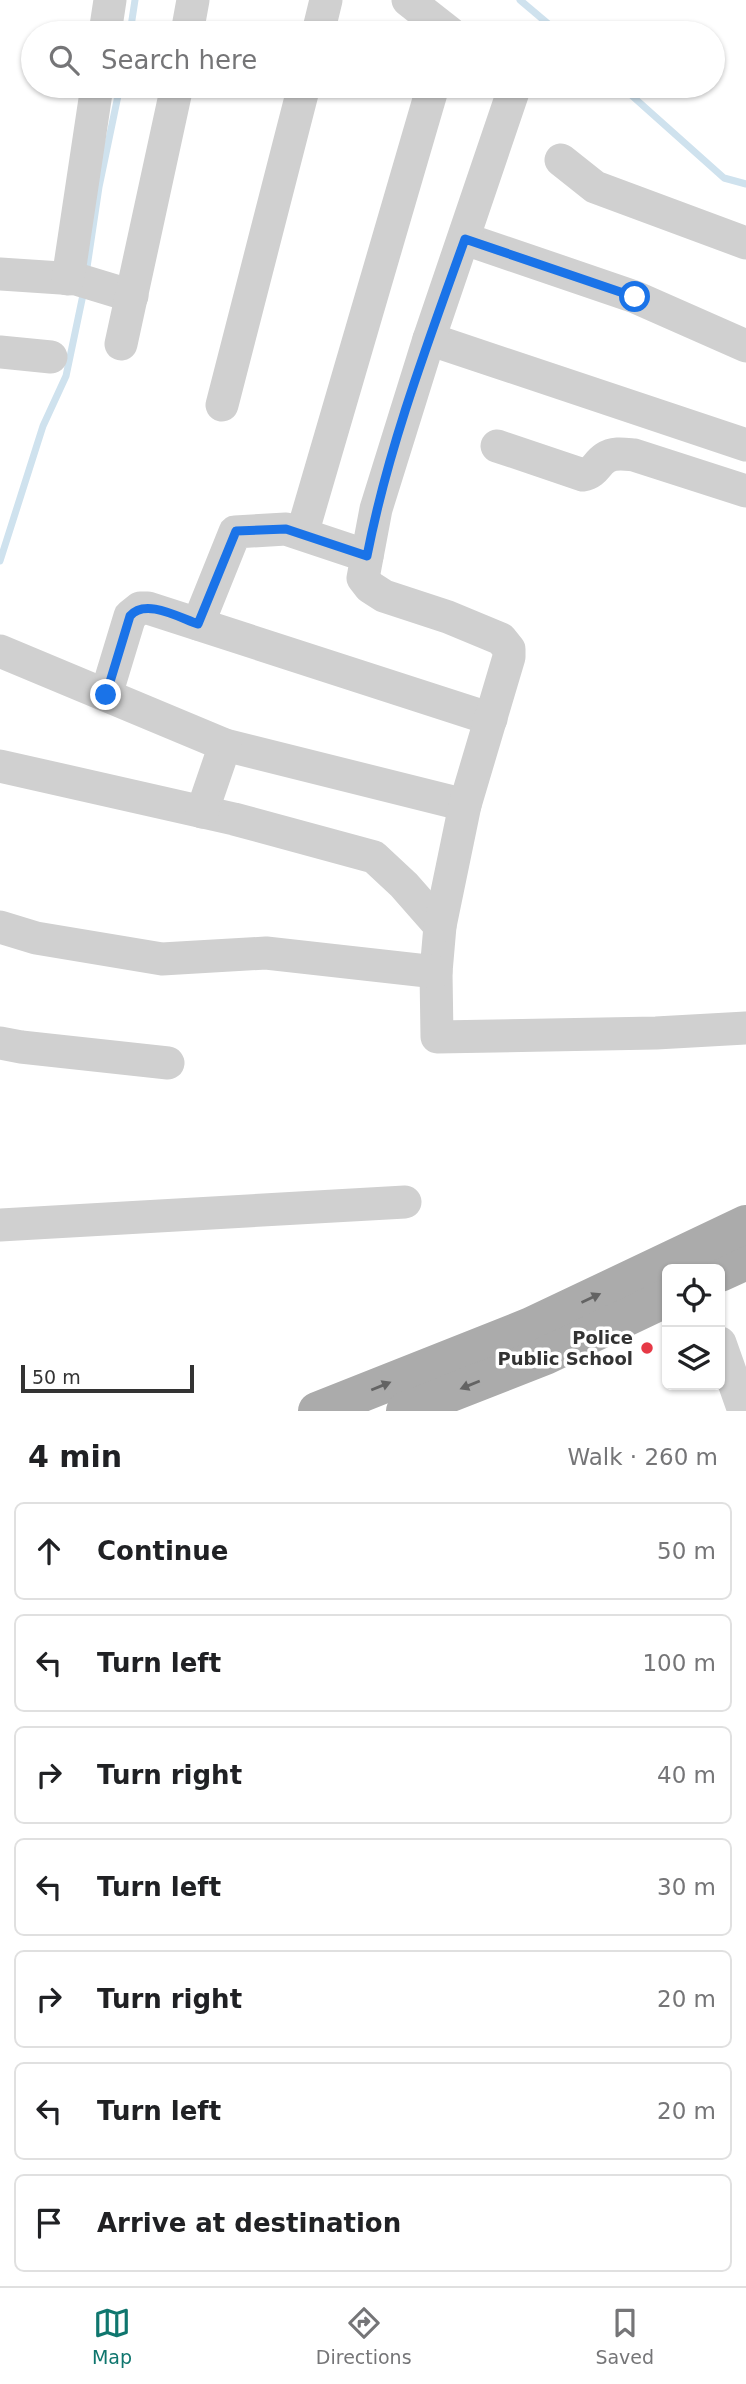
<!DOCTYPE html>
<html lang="en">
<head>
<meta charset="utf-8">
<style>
  :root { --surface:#fff; --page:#f2f2f2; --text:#202124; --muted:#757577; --line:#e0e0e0; --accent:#0f766e }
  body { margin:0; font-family:"DejaVu Sans",sans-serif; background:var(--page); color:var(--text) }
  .controls { position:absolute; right:21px; bottom:21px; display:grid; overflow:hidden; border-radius:10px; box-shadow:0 2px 5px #0004 }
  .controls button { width:63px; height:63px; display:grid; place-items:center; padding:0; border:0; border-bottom:2px solid var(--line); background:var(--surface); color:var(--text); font:35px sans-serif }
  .scale { position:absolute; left:21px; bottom:18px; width:173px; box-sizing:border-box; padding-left:7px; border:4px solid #333; border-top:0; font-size:19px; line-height:24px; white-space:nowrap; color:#333; -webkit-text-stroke:5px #fff; paint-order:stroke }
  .stop { position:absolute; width:21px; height:21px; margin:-16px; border:5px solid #1a73e8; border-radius:50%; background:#fff }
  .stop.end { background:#1a73e8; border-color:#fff; box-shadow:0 2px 7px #0008 }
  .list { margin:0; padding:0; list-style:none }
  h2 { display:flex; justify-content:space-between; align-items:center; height:91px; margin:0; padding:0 28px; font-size:30px }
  h2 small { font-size:23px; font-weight:400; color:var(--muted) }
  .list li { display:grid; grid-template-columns:46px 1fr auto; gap:21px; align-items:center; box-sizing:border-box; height:98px; margin:0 14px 14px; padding:0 14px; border:2px solid var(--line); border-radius:10px }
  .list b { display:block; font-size:26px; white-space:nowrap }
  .list em { font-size:23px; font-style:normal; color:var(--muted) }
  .icon { flex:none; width:38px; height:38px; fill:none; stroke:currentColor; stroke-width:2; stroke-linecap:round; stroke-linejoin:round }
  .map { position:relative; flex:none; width:746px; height:1411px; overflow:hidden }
  .search { position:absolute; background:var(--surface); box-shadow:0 2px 5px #0004; left:21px; right:21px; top:21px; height:77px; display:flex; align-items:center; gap:18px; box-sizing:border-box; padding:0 24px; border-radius:38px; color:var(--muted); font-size:26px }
  .sheet { height:875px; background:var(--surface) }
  nav { display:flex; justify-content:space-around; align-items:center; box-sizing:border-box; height:98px; border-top:2px solid var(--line); background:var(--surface); font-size:19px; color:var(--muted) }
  nav a { display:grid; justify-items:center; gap:4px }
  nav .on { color:var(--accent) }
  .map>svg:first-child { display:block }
</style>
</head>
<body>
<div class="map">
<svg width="746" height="1411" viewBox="0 0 746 1411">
  <rect width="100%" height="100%" fill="#fff"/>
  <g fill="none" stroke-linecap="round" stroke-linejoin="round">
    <g stroke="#cfe2ee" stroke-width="7">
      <path d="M520,0L559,33"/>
      <path d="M130,33L135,0"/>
      <path d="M621,86L724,178L746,184"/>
      <path d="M86,274L99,187L120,86"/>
      <path d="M0,561L43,426L66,376L84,290"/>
    </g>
    <g stroke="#d0d0d0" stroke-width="33">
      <path d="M408,0L450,33"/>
      <path d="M105,33L110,0"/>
      <path d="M187,33L193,0"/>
      <path d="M318,33L326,0"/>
      <path d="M561,160L595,187L746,243"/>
      <path d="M465,239L635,297L746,346"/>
      <path d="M0,274L76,279L132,296"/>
      <path d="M68,279L97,86"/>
      <path d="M429,339L746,445"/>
      <path d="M121,344L177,86"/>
      <path d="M0,352L51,357"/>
      <path d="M222,405L304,86"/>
      <path d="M497,446L583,475C595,473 596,464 605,458C614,452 624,454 634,455L746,491"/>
      <path d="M302,534L433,86"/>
      <path d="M198,624L235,532L286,529L367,556"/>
      <path d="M0,651L225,745L465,805"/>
      <path d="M106,695L130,616L140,608H148L491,719"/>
      <path d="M0,766L234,819L374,857L404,885L440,926L436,972L437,1037L656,1033L746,1028"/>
      <path d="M202,812L225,745"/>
      <path d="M440,926L465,805L509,657V649L501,639L448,617L384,596L370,587L363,578L376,509L429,339L515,86"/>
      <path d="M0,927L36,938L162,959L266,953L436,972"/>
      <path d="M0,1043L21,1047L168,1063"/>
      <path d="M0,1225L405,1202"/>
      <path d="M720,1343L744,1411"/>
    </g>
    <g stroke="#ababab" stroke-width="38">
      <path d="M720,1273L746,1261"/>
      <path d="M317,1411L531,1326L746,1224"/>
      <path d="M405,1411L545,1356L667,1298"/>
    </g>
  </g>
  <defs><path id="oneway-solid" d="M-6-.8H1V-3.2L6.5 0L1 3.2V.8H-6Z" transform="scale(1.75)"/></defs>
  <g fill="#636363">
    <use href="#oneway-solid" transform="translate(591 1298) rotate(-25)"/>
    <use href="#oneway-solid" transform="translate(470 1385) rotate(158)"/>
    <use href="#oneway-solid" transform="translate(381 1386) rotate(-22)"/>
  </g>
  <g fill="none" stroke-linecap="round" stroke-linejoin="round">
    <path stroke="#1a73e8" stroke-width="9" d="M106,695L130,616C145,598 178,617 198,624L236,531L286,529L367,556C388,448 428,342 465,239L635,297"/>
  </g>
  <circle fill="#e63946" stroke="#fff" stroke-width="2.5" cx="647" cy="1348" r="7"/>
  <g text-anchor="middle" stroke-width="7" stroke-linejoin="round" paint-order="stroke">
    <g font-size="18" font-weight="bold" fill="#333" stroke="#fff" text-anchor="end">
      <text x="633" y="1344">Police<tspan x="633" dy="21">Public School</tspan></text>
    </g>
  </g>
</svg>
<div class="controls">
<button><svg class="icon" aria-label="locate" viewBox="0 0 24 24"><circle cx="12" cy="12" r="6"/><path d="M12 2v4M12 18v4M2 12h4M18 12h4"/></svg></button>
<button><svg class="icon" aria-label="layers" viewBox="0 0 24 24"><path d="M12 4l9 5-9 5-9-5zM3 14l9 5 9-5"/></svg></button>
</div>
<div class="scale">50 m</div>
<div class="stop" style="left:635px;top:297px"></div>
<div class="stop end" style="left:106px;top:695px"></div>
<div class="search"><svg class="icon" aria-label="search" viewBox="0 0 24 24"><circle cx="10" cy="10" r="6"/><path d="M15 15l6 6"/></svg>Search here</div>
</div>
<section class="sheet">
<h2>4 min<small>Walk · 260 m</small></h2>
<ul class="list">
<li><svg class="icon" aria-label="ahead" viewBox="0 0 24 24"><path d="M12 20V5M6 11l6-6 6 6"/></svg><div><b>Continue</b></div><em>50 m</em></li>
<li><svg class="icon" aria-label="left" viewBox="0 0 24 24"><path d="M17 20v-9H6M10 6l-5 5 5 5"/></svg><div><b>Turn left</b></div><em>100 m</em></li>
<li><svg class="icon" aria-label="right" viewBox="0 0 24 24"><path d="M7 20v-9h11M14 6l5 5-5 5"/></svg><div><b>Turn right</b></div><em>40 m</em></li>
<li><svg class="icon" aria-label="left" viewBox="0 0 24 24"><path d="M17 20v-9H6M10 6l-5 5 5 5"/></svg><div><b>Turn left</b></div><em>30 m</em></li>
<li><svg class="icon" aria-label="right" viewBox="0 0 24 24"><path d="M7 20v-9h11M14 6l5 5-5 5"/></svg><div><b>Turn right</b></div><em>20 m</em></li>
<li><svg class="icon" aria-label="left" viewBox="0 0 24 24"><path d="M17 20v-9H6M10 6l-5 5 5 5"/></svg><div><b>Turn left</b></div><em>20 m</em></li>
<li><svg class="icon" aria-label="arrive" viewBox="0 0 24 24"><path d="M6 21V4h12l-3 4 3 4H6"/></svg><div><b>Arrive at destination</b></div></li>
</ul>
</section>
<nav>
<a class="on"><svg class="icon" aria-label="map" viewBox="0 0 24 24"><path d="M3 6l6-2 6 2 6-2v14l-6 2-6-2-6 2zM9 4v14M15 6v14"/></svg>Map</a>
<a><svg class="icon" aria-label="directions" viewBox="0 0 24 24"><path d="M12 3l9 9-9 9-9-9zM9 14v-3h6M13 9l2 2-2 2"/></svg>Directions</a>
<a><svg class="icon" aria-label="saved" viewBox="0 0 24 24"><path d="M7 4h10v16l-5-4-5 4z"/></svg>Saved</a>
</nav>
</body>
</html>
